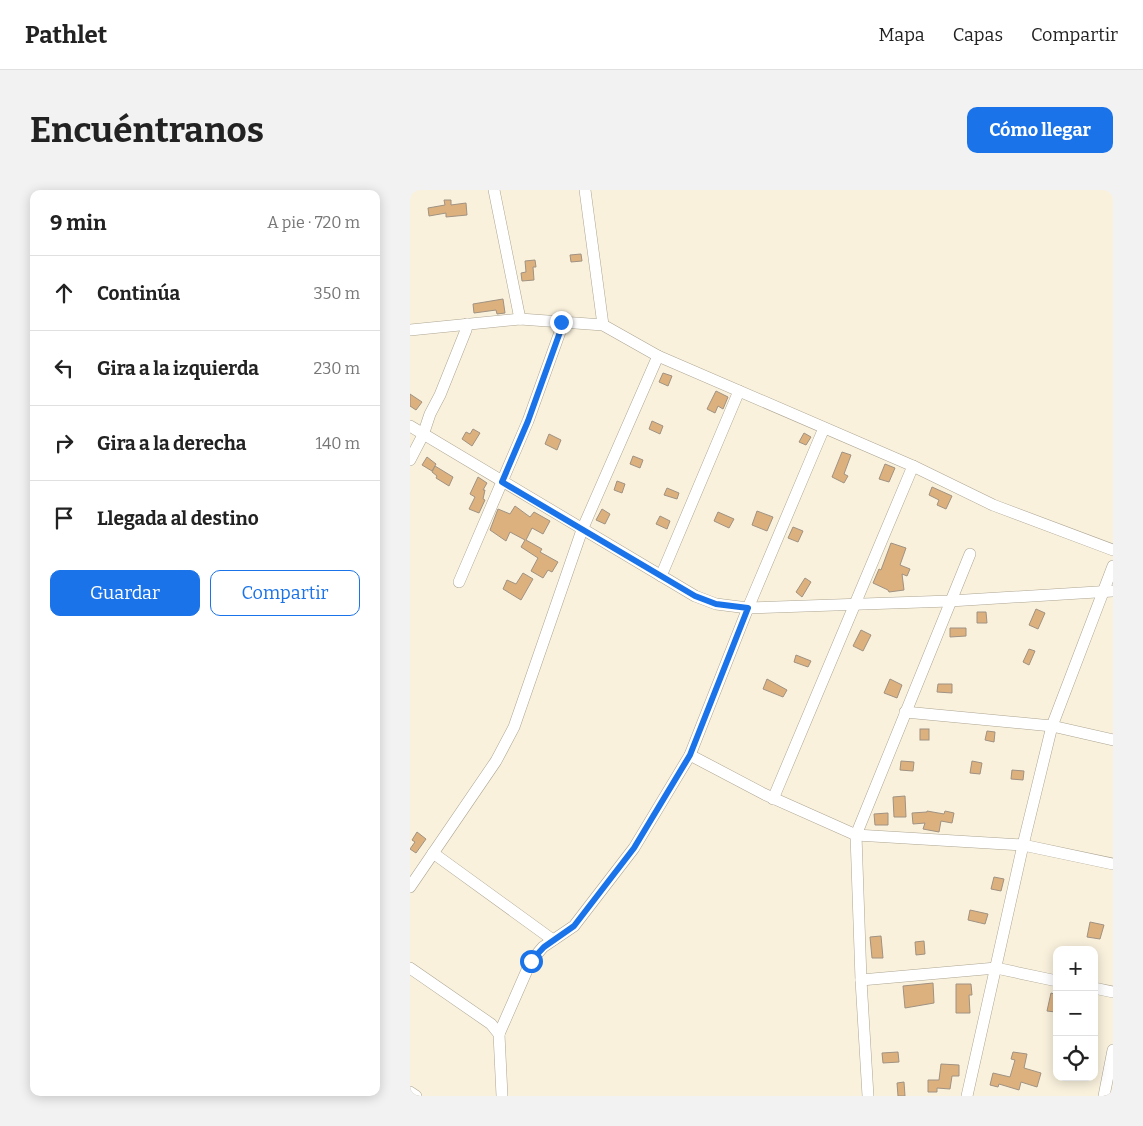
<!DOCTYPE html>
<html lang="es">
<head>
<meta charset="utf-8">
<style>
  :root { --surface:#fff; --page:#f2f2f2; --text:#222; --muted:#767676; --line:#e0e0e0; --accent:#1a73e8 }
  body { margin:0; font-family:Bitter,serif; background:var(--page); color:var(--text) }
  .controls { position:absolute; right:15px; bottom:15px; display:grid; overflow:hidden; border-radius:10px; box-shadow:0 2px 12px #0003 }
  .controls button { width:45px; height:45px; display:grid; place-items:center; padding:0; border:0; border-bottom:1px solid var(--line); background:var(--surface); color:var(--text); font:25px sans-serif }
  .stop { position:absolute; width:15px; height:15px; margin:-11px; border:4px solid #1a73e8; border-radius:50%; background:#fff }
  .stop.end { background:#1a73e8; border-color:#fff; box-shadow:0 1px 5px #0008 }
  .list { margin:0; padding:0; list-style:none }
  h2 { display:flex; justify-content:space-between; align-items:center; height:65px; margin:0; padding:0 20px; font-size:21px }
  h2 small { font-size:16px; font-weight:400; color:var(--muted) }
  .list li { display:grid; grid-template-columns:32px 1fr auto; gap:15px; align-items:center; box-sizing:border-box; height:75px; padding:0 20px; border-top:1px solid var(--line) }
  .list b { display:block; font-size:19px; white-space:nowrap }
  .list em { font-size:16px; font-style:normal; color:var(--muted) }
  .actions { display:flex; gap:10px; padding:15px 20px }
  .actions a { flex:1; padding:11px 0; border:1px solid var(--accent); border-radius:10px; text-align:center; font-size:18px; color:var(--accent) }
  .actions .main { background:var(--accent); color:#fff }
  .icon { flex:none; width:28px; height:28px; fill:none; stroke:currentColor; stroke-width:2; stroke-linecap:round; stroke-linejoin:round }
  .map { position:relative; flex:none; width:703px; height:906px; overflow:hidden; border-radius:10px }
  header { display:flex; align-items:center; gap:30px; box-sizing:border-box; height:70px; padding:0 25px; background:var(--surface); border-bottom:1px solid var(--line) }
  header strong { font-size:24px }
  nav { display:flex; gap:28px; margin-inline-start:auto; font-size:18px }
  .intro { display:flex; align-items:center; justify-content:space-between; box-sizing:border-box; height:120px; padding:0 30px }
  h1 { margin:0; font-size:35px }
  .button { padding:12px 22px; border-radius:10px; background:var(--accent); color:#fff; font-size:18px; font-weight:700 }
  main { display:flex; gap:30px; padding:0 30px }
  aside { flex:1; background:var(--surface); border-radius:10px; box-shadow:0 2px 12px #0003 }
  .map>svg:first-child { display:block }
</style>
</head>
<body>
<header>
<strong>Pathlet</strong>
<nav><a>Mapa</a><a>Capas</a><a>Compartir</a></nav>
</header>
<div class="intro"><h1>Encuéntranos</h1><a class="button">Cómo llegar</a></div>
<main>
<aside>
<h2>9 min<small>A pie · 720 m</small></h2>
<ul class="list">
<li><svg class="icon" aria-label="ahead" viewBox="0 0 24 24"><path d="M12 20V5M6 11l6-6 6 6"/></svg><div><b>Continúa</b></div><em>350 m</em></li>
<li><svg class="icon" aria-label="left" viewBox="0 0 24 24"><path d="M17 20v-9H6M10 6l-5 5 5 5"/></svg><div><b>Gira a la izquierda</b></div><em>230 m</em></li>
<li><svg class="icon" aria-label="right" viewBox="0 0 24 24"><path d="M7 20v-9h11M14 6l5 5-5 5"/></svg><div><b>Gira a la derecha</b></div><em>140 m</em></li>
<li><svg class="icon" aria-label="arrive" viewBox="0 0 24 24"><path d="M6 21V4h12l-3 4 3 4H6"/></svg><div><b>Llegada al destino</b></div></li>
</ul>
<div class="actions"><a class="main">Guardar</a><a>Compartir</a></div>
</aside>
<div class="map">
<svg width="703" height="906" viewBox="0 0 703 906">
  <rect width="100%" height="100%" fill="#f9f1dc"/>
  <g fill="#ddb17e" stroke="#a09282">
    <path d="M34,10H41V15L56,13L57,25L36,27V23L19,26L18,18L35,15Z"/>
    <path d="M171,64L172,71L161,72L160,65Z"/>
    <path d="M125,70L126,77H123L124,90L112,91L111,83L116,82L115,71Z"/>
    <path d="M93,109L95,123L87,124L86,120L64,123L63,114Z"/>
    <path d="M253,183L262,186L258,196L249,192Z"/>
    <path d="M306,201L318,207L313,219L308,216L305,223L297,219Z"/>
    <path d="M0,204L12,212L6,220L0,216Z"/>
    <path d="M242,231L253,236L250,244L239,239Z"/>
    <path d="M63,239L70,243L62,256L52,249L56,242L60,244Z"/>
    <path d="M394,243L401,247L396,255L389,252Z"/>
    <path d="M139,244L151,250L147,260L135,254Z"/>
    <path d="M432,262L441,265L434,284L438,286L434,293L422,287Z"/>
    <path d="M223,266L233,270L230,278L220,274Z"/>
    <path d="M17,267L26,274L22,281L12,275Z"/>
    <path d="M475,274L485,278L479,292L469,289Z"/>
    <path d="M25,276L43,287L39,296L26,288L27,286L22,282Z"/>
    <path d="M68,287L77,293L73,300H75L73,309L75,310L69,323L59,319L65,307L60,304Z"/>
    <path d="M207,291L215,294L212,303L204,300Z"/>
    <path d="M522,297L542,306L536,319L527,315L529,310L519,305Z"/>
    <path d="M257,298L269,303L267,309L254,305Z"/>
    <path d="M105,316L120,327L124,322L140,331L133,344L122,338L116,350L132,359L130,362L148,372L142,382L138,380L133,388L121,381L128,368L111,357L115,350L100,342L96,351L80,340L88,319L100,324Z"/>
    <path d="M192,319L200,324L195,334L186,330Z"/>
    <path d="M347,321L363,327L357,341L342,335Z"/>
    <path d="M308,322L324,329L319,338L304,331Z"/>
    <path d="M250,326L260,331L257,339L246,334Z"/>
    <path d="M383,337L393,341L388,352L378,348Z"/>
    <path d="M481,353L496,358L490,375L500,379L497,386L492,384L494,400L479,402L478,400L463,393L469,379L471,380Z"/>
    <path d="M113,383L123,389L111,410L93,399L97,390L106,394Z"/>
    <path d="M395,388L401,392L392,407L386,402Z"/>
    <path d="M626,419L635,423L628,439L619,435Z"/>
    <path d="M567,422H576L577,433H567Z"/>
    <path d="M540,438H556V446L540,447Z"/>
    <path d="M451,440L461,445L453,461L443,456Z"/>
    <path d="M619,459L625,461L619,475L613,472Z"/>
    <path d="M386,465L401,471L398,477L384,472Z"/>
    <path d="M357,489L377,500L373,507L353,499Z"/>
    <path d="M480,489L492,495L487,508L474,503Z"/>
    <path d="M528,494H542V503L527,502Z"/>
    <rect x="510" y="539" width="9" height="11"/>
    <path d="M577,541L585,542L584,552L575,550Z"/>
    <path d="M491,571L504,572L503,581L490,580Z"/>
    <path d="M562,571L572,573L570,584L560,583Z"/>
    <path d="M602,580L614,581L613,590L601,589Z"/>
    <path d="M495,606L496,627H484L483,607Z"/>
    <path d="M517,621L534,624L535,621L544,623L542,633L531,631L529,642L513,639L515,633L503,634L502,623L517,622Z"/>
    <path d="M478,623V635H465L464,624Z"/>
    <path d="M7,642L16,649L6,663L0,659L5,652L2,650Z"/>
    <path d="M584,687L594,689L591,701L581,699Z"/>
    <path d="M560,720L578,724L575,734L558,730Z"/>
    <path d="M680,732L694,735L690,749L677,747Z"/>
    <path d="M471,746L473,768H462L460,747Z"/>
    <path d="M514,751L515,764L506,765L505,752Z"/>
    <path d="M523,793L524,813L495,818L493,796Z"/>
    <path d="M546,794H561L562,805H559L560,823H546Z"/>
    <path d="M641,803L647,805L645,822L637,821Z"/>
    <path d="M488,862L489,872L473,873L472,863Z"/>
    <path d="M603,862L617,864L614,878L631,883L627,897L611,892L609,900L589,894L588,897L580,895L583,883L600,887L605,870L601,869Z"/>
    <path d="M531,874L549,875V886H542L540,899L527,898V902H518V890H529Z"/>
    <path d="M494,892L495,906H488L487,893Z"/>
  </g>
  <g fill="none" stroke-linecap="round" stroke-linejoin="round">
    <defs>
      <g id="minor">
        <path d="M84,0L110,129"/>
        <path d="M175,0L193,135"/>
        <path d="M0,140L110,129L193,135L248,166L503,276L583,315L703,360"/>
        <path d="M0,236L285,406L306,414L338,418L540,411L703,401"/>
        <path d="M0,270L13,245L20,224L30,205L56,140L57,134"/>
        <path d="M251,386L329,201"/>
        <path d="M49,392L118,231L150,142L151,132"/>
        <path d="M495,522L642,536L703,550"/>
        <path d="M280,565L354,604L446,645L613,655L703,674"/>
        <path d="M363,609L503,276"/>
        <path d="M23,663L143,750"/>
        <path d="M0,697L86,571L104,537L172,340L248,166"/>
        <path d="M0,778L81,834L89,844L92,906"/>
        <path d="M451,790L586,778L647,791"/>
        <path d="M684,798L703,802"/>
        <path d="M89,844L121,771L133,757L164,736L224,658L280,565L338,418L414,238"/>
        <path d="M0,902L6,906"/>
        <path d="M458,906L451,790L446,645L560,364"/>
        <path d="M557,906L613,655L642,536L703,376"/>
        <path d="M694,906L703,860"/>
      </g>
    </defs>
    <use href="#minor" stroke="#ada592" stroke-width="12"/>
    <use href="#minor" stroke="#fff" stroke-width="11"/>
  </g>
  <g fill="none" stroke-linecap="round" stroke-linejoin="round">
    <path stroke="#1a73e8" stroke-width="6" d="M121,771L134,757L164,736L224,658L280,565L338,418L306,414L285,406L92,292L118,231L150,142L151,132"/>
  </g>
</svg>
<div class="controls">
<button>+</button>
<button>−</button>
<button><svg class="icon" aria-label="locate" viewBox="0 0 24 24"><circle cx="12" cy="12" r="6"/><path d="M12 2v4M12 18v4M2 12h4M18 12h4"/></svg></button>
</div>
<div class="stop" style="left:121px;top:771px"></div>
<div class="stop end" style="left:151px;top:132px"></div>
</div>
</main>
</body>
</html>
